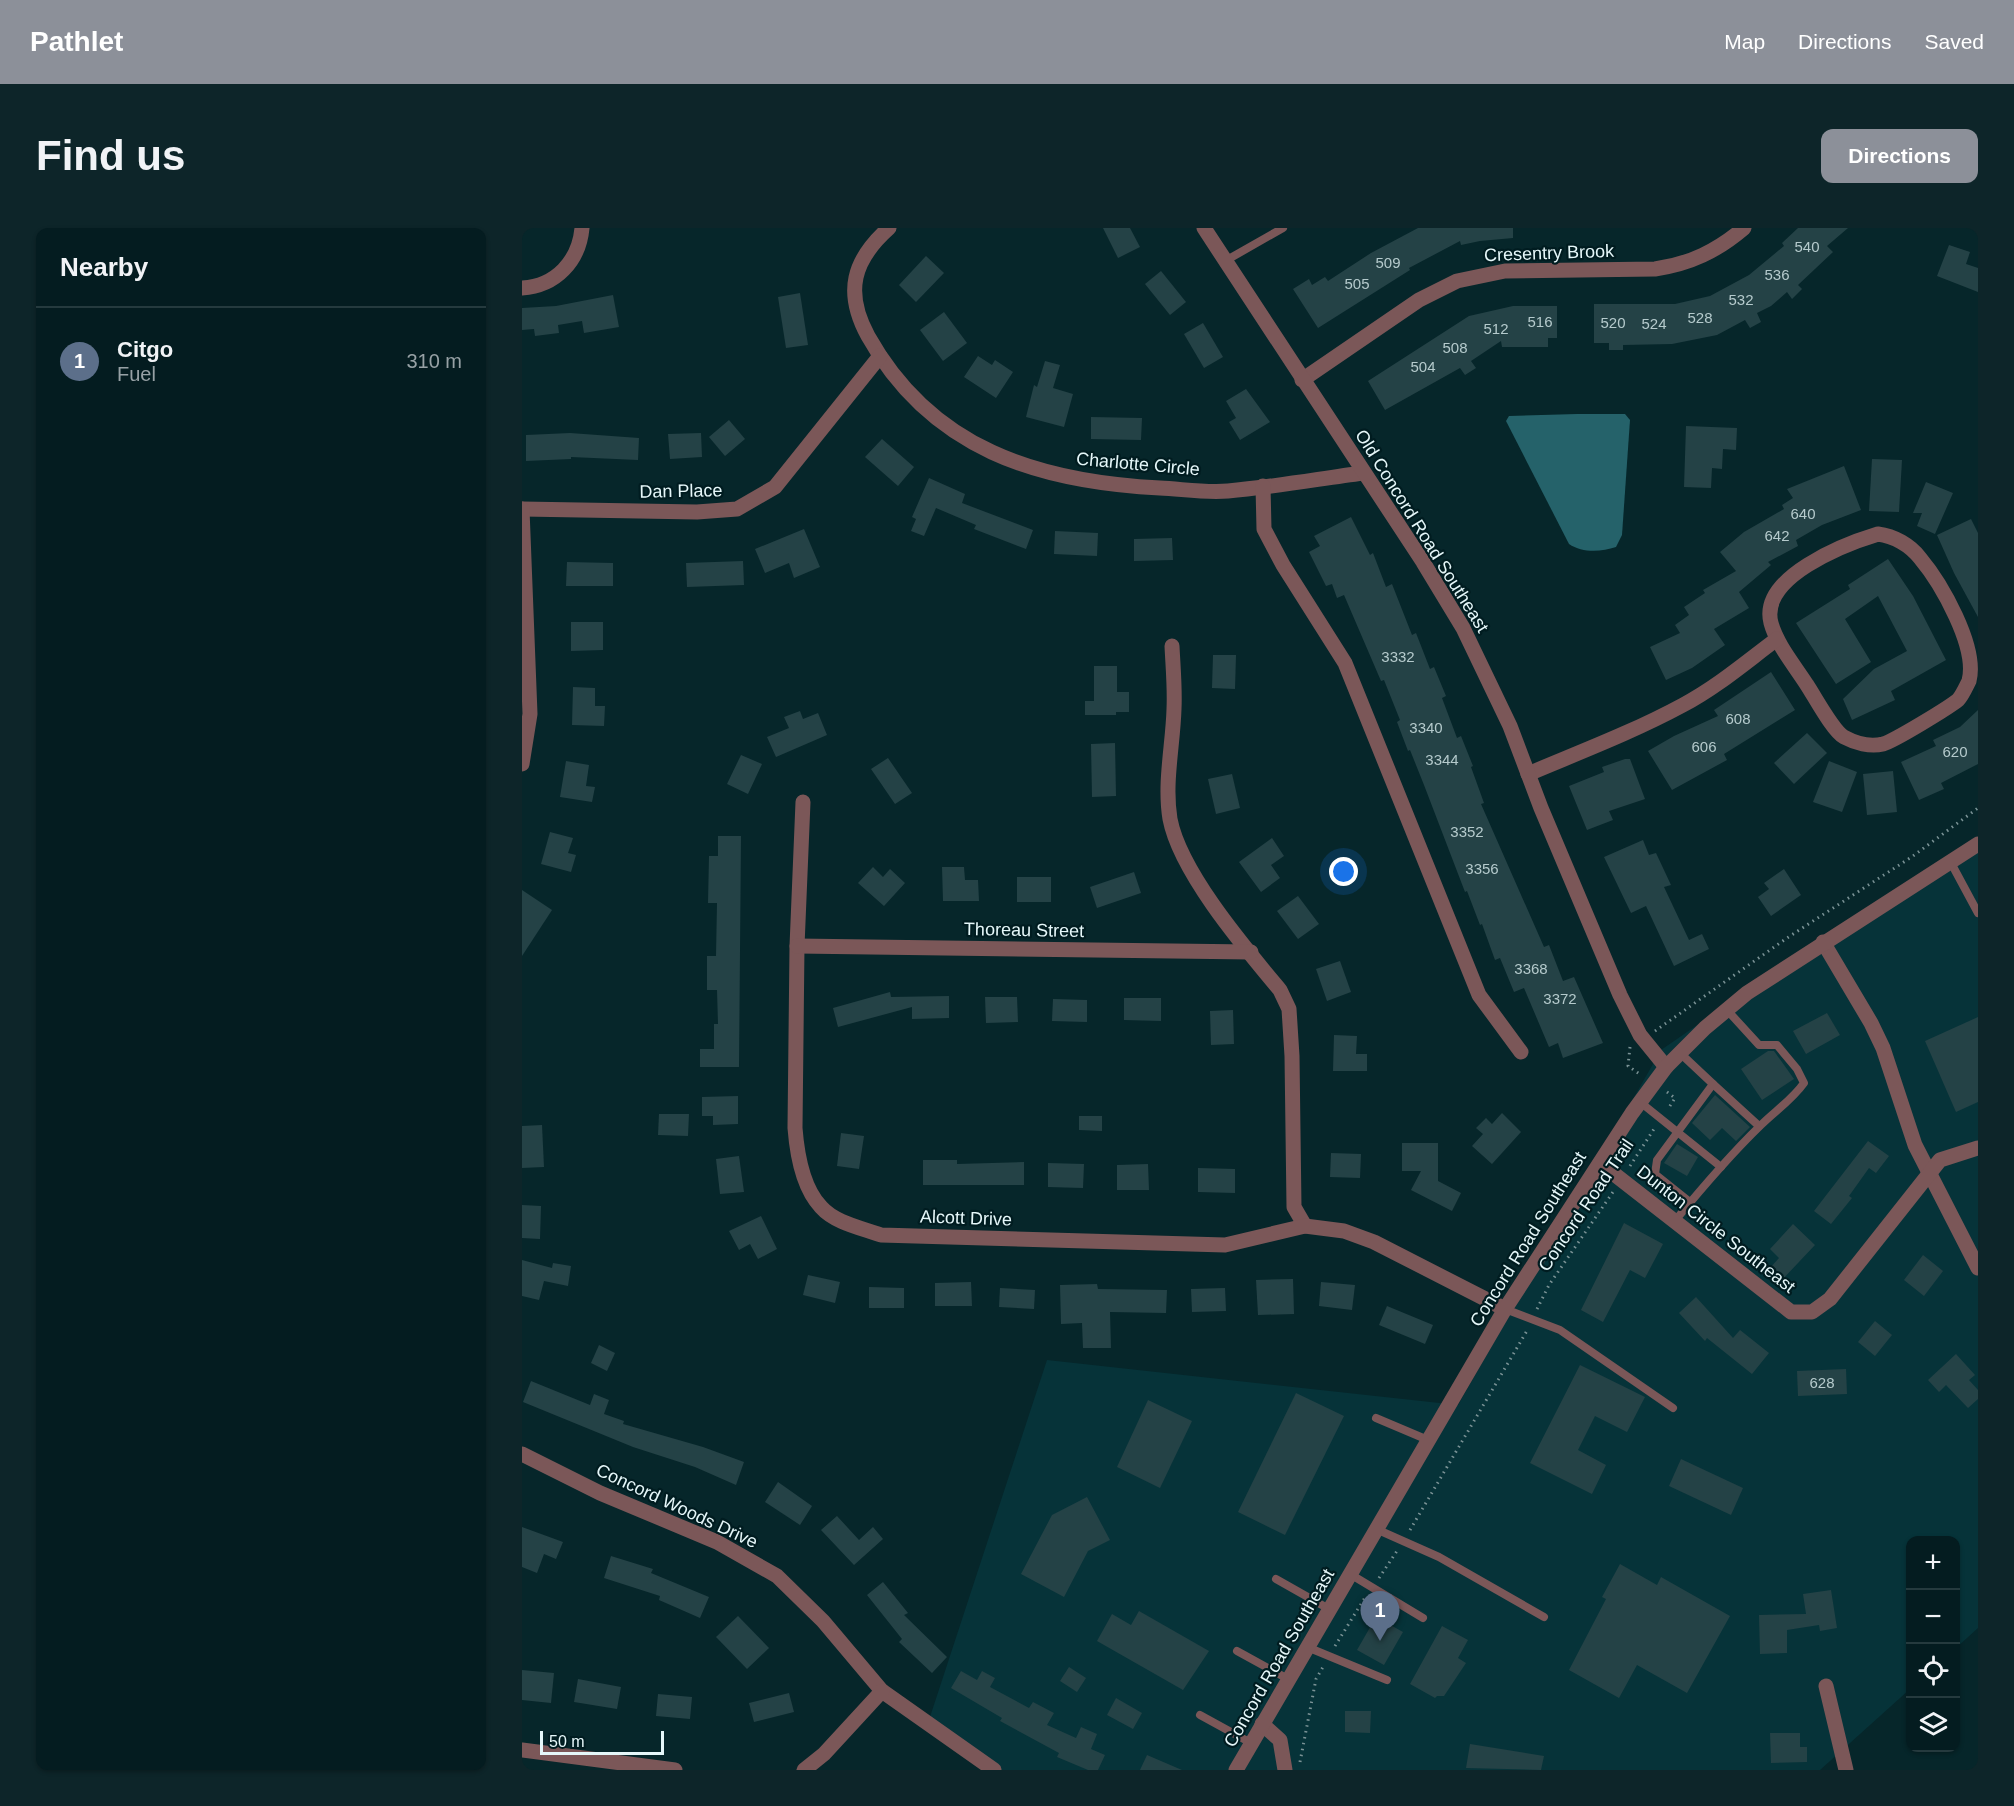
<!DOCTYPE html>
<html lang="en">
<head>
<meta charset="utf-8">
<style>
  :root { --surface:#041c20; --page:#0d2529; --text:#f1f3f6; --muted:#97a1a5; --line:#253a3e; --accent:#8c9099 }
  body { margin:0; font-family:Arial,sans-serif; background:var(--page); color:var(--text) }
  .controls { position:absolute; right:18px; bottom:18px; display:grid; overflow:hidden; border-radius:12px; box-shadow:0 2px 4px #0004 }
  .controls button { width:54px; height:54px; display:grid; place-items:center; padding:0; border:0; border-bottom:2px solid var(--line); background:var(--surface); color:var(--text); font:30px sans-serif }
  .scale { position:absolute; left:18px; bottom:15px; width:124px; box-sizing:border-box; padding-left:6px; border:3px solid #e5f7f9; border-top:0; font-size:16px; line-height:21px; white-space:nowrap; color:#e5f7f9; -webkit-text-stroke:4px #001c20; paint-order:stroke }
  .you { position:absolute; left:822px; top:644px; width:21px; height:21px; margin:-15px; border:4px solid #fff; border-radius:50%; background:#1a73e8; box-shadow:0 0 0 9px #1a73e833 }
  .badge { display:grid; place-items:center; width:39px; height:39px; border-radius:50%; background:var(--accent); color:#fff; font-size:20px; font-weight:700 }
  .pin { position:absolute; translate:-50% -50px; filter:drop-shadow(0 2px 3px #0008) }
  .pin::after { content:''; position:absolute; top:32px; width:21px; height:18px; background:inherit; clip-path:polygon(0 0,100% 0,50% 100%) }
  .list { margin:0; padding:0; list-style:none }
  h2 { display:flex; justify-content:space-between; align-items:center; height:78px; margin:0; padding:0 24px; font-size:26px }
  h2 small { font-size:20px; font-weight:400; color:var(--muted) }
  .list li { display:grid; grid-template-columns:39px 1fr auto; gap:18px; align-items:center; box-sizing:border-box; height:108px; padding:0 24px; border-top:2px solid var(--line) }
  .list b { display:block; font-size:22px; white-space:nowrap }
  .list p { margin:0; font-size:20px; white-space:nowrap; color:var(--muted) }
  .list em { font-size:20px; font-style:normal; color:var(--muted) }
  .icon { flex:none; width:33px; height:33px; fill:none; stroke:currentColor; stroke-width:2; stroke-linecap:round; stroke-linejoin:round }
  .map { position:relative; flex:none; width:1456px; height:1542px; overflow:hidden; border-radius:12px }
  header { display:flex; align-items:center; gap:36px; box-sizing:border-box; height:84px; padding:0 30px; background:var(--accent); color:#fff }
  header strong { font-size:28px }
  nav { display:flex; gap:33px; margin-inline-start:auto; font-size:21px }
  .intro { display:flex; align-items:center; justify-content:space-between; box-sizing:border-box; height:144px; padding:0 36px }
  h1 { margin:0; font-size:42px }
  .button { padding:15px 27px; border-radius:12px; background:var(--accent); color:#fff; font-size:21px; font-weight:700 }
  main { display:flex; gap:36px; padding:0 36px }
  aside { flex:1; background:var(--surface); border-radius:12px; box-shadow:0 2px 4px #0004 }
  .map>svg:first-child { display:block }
</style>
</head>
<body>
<header>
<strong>Pathlet</strong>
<nav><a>Map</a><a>Directions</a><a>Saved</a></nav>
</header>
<div class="intro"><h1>Find us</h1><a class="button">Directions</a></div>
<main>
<aside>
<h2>Nearby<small></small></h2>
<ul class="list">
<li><span class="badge" style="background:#5c6f8a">1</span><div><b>Citgo</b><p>Fuel</p></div><em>310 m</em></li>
</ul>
</aside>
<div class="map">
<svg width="1456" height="1542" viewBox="0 0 1456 1542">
  <rect width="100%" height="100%" fill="#06262a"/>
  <path fill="#063339" d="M1456,620V1400L1434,1420V1312H1388V1461L1298,1542H470L406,1495L525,1132L936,1177L1139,822L1288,719Z"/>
  <path fill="#25626a" d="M1055,186H1103L1108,192L1100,307L1094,319C1079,324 1060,325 1047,316L984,193L987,188Z"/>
  <g fill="#244246">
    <path d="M581,0H608L618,19L596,30Z"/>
    <path d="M896,0H991V10L958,13L939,17L938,13L887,40L888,42L796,100L771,61L787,51L790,57L803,49L806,53L849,25Z"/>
    <path d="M1276,0H1326L1305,18L1311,24L1276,57L1280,61L1270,71L1265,64L1249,78L1235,85L1239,94L1228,100L1223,92L1195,107L1150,116L1101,117V122H1087V115H1072V76H1153L1188,68L1227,47L1262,18L1260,15Z"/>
    <path d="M1427,17L1448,24L1444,36L1456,40V64L1415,48Z"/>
    <path d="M404,28L422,45L394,74L377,57Z"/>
    <path d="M639,43L664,74L648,87L623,56Z"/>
    <path d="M278,65L286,117L264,120L256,69Z"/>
    <path d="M91,67L97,99L62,105L60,93L36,97L37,105L13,108L12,101L0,102V80L34,78Z"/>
    <path d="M991,78H1035V110H1026V119H980L979,113L949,133L954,140L943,147L938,140L863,182L846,153L947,88Z"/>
    <path d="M422,84L445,115L421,133L398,102Z"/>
    <path d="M681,95L701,129L682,140L662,106Z"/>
    <path d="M456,128L470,137L473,132L491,144L474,170L442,149Z"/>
    <path d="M523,133L538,137L531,160L551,166L542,199L504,189L512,157L515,159Z"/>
    <path d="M724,161L748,194L718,212L707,194L714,190L704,173Z"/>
    <path d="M569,189L620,190L619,212L569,211Z"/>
    <path d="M207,192L223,211L203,228L187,209Z"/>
    <path d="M1164,198L1215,200L1214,222L1201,221L1200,241L1190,240L1189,260L1162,259Z"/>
    <path d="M48,205L117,210L116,232L49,229V231L4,233V207Z"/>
    <path d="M179,205L180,229L148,231L146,206Z"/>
    <path d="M360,211L392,239L376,258L343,229Z"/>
    <path d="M1350,231L1380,232L1377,284L1347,283Z"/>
    <path d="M1322,238L1339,282L1300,297L1274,312L1276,318L1246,334L1249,337L1217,364L1227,380L1192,401L1203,417L1170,440L1144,452L1128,419L1158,405L1153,397L1167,387L1162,379L1183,365L1181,362L1214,343L1198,324L1222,304L1262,281L1260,277L1271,270L1265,261Z"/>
    <path d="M407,250L443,266L440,275L511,302L504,321L452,301L454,297L414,280L402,308L389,303L394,291L390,289Z"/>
    <path d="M1404,254L1431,265L1413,306L1395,298L1400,285H1391Z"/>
    <path d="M829,289L848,327L851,325L864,359L870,356L890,407L894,405L908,441L912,439L924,468L920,470L935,510L939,508L951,538L949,539L962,575L959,576L1022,719L1027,717L1041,753L1052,749L1081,815L1041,830L1036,815L1027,819L1002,760L992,764L978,730L973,732L960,696L958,697L945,663L943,664L902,557L888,522L886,523L875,494L878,492L862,452L859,453L822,367L815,370L810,356L804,358L787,324L798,318L792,308Z"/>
    <path d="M1449,291L1456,305V389L1432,345L1415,307Z"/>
    <path d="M282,301L298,339L272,350L267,335L243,345L233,321Z"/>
    <path d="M533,303L576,305L575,328L532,326Z"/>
    <path d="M650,310L651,332L612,333V311Z"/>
    <path d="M1366,331L1391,368L1424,432L1369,463L1373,472L1330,492L1321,471L1352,441L1385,423L1356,368L1323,391L1349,434L1314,456L1274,395L1328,361L1326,357Z"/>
    <path d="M221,333L222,357L165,359L164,335Z"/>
    <path d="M45,334L91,335V358H44Z"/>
    <path d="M49,394H81V422L49,423Z"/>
    <path d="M691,427H714L713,461L690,460Z"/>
    <path d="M572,438H595V464H607V484H594V487H563V473H572Z"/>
    <path d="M1249,444L1273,482L1202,526L1205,532L1150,562L1126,523L1152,508L1196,488L1192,482Z"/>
    <path d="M51,459L73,460V478H83L82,498L50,497Z"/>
    <path d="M1456,482V536L1419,555L1422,561L1397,572L1379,534L1414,518L1411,512L1438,499Z"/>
    <path d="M278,483L281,491L296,485L305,507L254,529L245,509L267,500L262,489Z"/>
    <path d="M1285,505L1305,525L1272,556L1252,535Z"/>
    <path d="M593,515L594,568L570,569L569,516Z"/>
    <path d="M219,527L240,536L226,566L205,556Z"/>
    <path d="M366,530L390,565L373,576L349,541Z"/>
    <path d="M1103,531H1108L1123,571L1087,583L1091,592L1065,602L1047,558L1082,544L1080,539Z"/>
    <path d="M44,533L67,537L64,558L73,559L70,574L38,569Z"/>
    <path d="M1307,533L1335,544L1320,584L1291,574Z"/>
    <path d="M1371,543L1375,584L1345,587L1341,546Z"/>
    <path d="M710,546L718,580L694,586L686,551Z"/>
    <path d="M28,604L51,610L46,625L54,627L49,644L19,636Z"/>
    <path d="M196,608H219L217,839H178V821H192V796H196L195,762H185V728H194L195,675H186L187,628H196Z"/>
    <path d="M750,610L762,628L749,637L758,650L739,664L717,634Z"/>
    <path d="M1121,612L1127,627L1134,625L1149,657L1142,659L1167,712L1180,706L1187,721L1152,738L1124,678L1109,685L1082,629Z"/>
    <path d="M351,639L361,649L368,641L383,655L362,678L336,655Z"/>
    <path d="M420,639H442L443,652H456L457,673H421Z"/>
    <path d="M1262,641L1279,667L1249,688L1236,669L1247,661L1242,655Z"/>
    <path d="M612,644L619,665L575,680L568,659Z"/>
    <rect x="495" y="649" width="34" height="25"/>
    <path d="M0,662L30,682L0,728Z"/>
    <path d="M776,668L797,696L776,711L755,683Z"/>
    <path d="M818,733L829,764L805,773L794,741Z"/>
    <path d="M368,764L369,769L427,768V790L390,791V779L316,799L311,780Z"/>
    <path d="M463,769H495L496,794L464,795Z"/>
    <path d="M602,770H639V793L602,792Z"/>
    <path d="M531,771L565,772V794L530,793Z"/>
    <path d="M711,782L712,816L689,817L688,783Z"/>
    <path d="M1305,785L1318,807L1284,826L1271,803Z"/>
    <path d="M1456,789V874L1434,884L1403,813Z"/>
    <path d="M812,807L835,808L834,826H845V843H811Z"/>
    <path d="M1246,823H1252L1272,851L1240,872L1219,841Z"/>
    <path d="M1193,867L1228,899L1214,913L1200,900L1188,912L1170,895Z"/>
    <path d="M216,868V896L191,897V888H180V869Z"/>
    <path d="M980,885L999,904L970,936L950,918L961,906L954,900L964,890L970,896Z"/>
    <path d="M137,886H167L166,908L136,907Z"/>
    <path d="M557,888H580V903L557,902Z"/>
    <path d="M20,897L22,939L0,940V898Z"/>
    <path d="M319,905L342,908L337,941L315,938Z"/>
    <path d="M1346,913L1367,928L1354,945L1347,940L1327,968L1330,970L1309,996L1292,983Z"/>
    <path d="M880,915H916V953L939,965L930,983L889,962L899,943H880Z"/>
    <path d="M1155,916L1176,929L1165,948L1142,935Z"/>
    <path d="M809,925L839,926L838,950L808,949Z"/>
    <path d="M217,928L222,964L198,966L194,931Z"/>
    <path d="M401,932H435V936L502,934V957H401Z"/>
    <path d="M526,935L562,936L561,960L526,959Z"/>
    <path d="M626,936L627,962H595V937Z"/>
    <path d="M676,940L713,941V965L676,964Z"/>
    <path d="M0,977L19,978L18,1011L0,1010Z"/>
    <path d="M239,988L255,1021L236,1031L228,1016L217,1022L207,1003Z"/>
    <path d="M1102,995L1141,1016L1123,1050L1108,1042L1081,1094L1059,1082Z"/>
    <path d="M1271,996L1293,1017L1259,1053L1247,1041L1257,1030L1248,1021Z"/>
    <path d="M1401,1027L1421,1043L1402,1068L1382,1052Z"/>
    <path d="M0,1032L30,1040L31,1035L49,1038L46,1058L22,1053L17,1072L0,1068Z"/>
    <path d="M286,1047L318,1054L313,1075L281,1067Z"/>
    <path d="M771,1051L772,1086L736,1087L734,1052Z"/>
    <path d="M449,1054L450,1078H413V1055Z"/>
    <path d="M799,1054L833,1057L830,1082L797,1078Z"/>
    <path d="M575,1056L576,1061L645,1062L644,1085L588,1084L589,1120H561L560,1095L539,1096L538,1057Z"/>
    <path d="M347,1059L382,1060V1080H347Z"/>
    <path d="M478,1060L513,1062L512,1081L477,1079Z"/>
    <path d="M703,1060L704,1083L670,1084L669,1061Z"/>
    <path d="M1174,1069L1211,1110L1218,1102L1247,1125L1230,1146L1185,1110L1183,1113L1157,1085Z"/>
    <path d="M865,1078L911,1097L903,1116L857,1097Z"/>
    <path d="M1353,1093L1370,1107L1353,1128L1336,1114Z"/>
    <path d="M77,1117L93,1125L85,1143L69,1135Z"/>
    <path d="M1434,1126L1453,1147L1447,1152L1456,1162V1171L1446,1180L1424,1157L1417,1164L1406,1152Z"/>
    <path d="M1058,1137L1123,1169L1105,1204L1073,1188L1056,1222L1084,1237L1070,1266L1008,1235Z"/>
    <path d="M1324,1141L1325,1166L1276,1168L1275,1143Z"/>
    <path d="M9,1153L68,1177L72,1166L87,1172L82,1186L102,1193L101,1196L181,1219L222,1234L214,1257L173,1239L111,1219L1,1174Z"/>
    <path d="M774,1165L822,1188L763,1307L716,1284Z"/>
    <path d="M626,1172L670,1193L638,1260L595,1239Z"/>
    <path d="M1159,1231L1221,1260L1209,1287L1147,1258Z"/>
    <path d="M256,1254L290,1278L278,1297L243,1274Z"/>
    <path d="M565,1269L588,1312L566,1323L542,1369L499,1346L530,1287Z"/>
    <path d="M315,1288L337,1312L351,1299L361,1311L332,1337L299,1302Z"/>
    <path d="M0,1299L41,1314L34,1331L22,1326L15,1345L0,1339Z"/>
    <path d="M89,1328L131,1341L129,1345L187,1369L178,1390L137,1372L138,1368L82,1350Z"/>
    <path d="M1098,1336L1135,1357L1139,1349L1208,1388L1165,1465L1115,1437L1097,1470L1047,1442L1084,1371L1080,1369Z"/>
    <path d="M361,1354L386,1385L382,1387L425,1429L410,1445L377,1414L380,1411L345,1367Z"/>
    <path d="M1309,1362L1315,1400L1298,1403L1297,1397L1265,1402V1425L1238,1426L1237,1387L1284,1386L1281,1366Z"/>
    <path d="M617,1383L687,1423L661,1462L575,1413L590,1386L609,1397Z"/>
    <path d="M216,1388L247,1420L225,1441L194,1409Z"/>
    <path d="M854,1389L881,1404L862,1437L835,1422Z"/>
    <path d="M920,1398L946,1412L936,1430L944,1435L922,1468H915L913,1470L888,1456Z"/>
    <path d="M547,1439L564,1450L555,1464L538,1453Z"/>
    <path d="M0,1442L32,1445L29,1475L0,1472Z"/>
    <path d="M439,1443L455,1452L460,1443L473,1450L468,1459L507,1480L511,1474L532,1485L525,1497L554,1510L559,1499L575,1506L569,1521L583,1527L576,1542H566L535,1529L537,1525L478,1493L480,1490L429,1460Z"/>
    <path d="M56,1451L99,1459L95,1481L52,1474Z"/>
    <path d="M267,1465L272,1484L232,1494L227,1475Z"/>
    <path d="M136,1466L170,1469L168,1491L134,1488Z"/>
    <path d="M594,1470L620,1485L611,1501L585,1487Z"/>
    <path d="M823,1483H849L848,1505L823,1504Z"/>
    <path d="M1248,1505H1278V1519H1285V1534L1249,1535Z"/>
    <path d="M948,1516L1022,1528L1019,1542L944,1540Z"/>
    <path d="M625,1527L660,1542H618Z"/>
  </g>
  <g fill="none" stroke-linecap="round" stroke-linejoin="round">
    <g stroke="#7b9396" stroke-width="3" stroke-dasharray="1.5 4.5" stroke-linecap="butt">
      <path d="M1133,803L1265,710L1391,628L1456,580"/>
      <path d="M1108,819L1106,838L1119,847"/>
      <path d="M1145,864L1153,870L1146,881"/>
      <path d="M1108,938L1132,901"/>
      <path d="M1015,1081L1027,1057L1091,964"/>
      <path d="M888,1302L1006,1101"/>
      <path d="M857,1350L875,1323"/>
      <path d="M813,1418L844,1368"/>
      <path d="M778,1534L794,1451L801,1439"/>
    </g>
    <g stroke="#7b5758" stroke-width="8">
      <path d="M703,33L761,0"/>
      <path d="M1428,633L1456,685"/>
      <path d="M1158,825L1191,856L1135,932L1133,946L1168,974"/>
      <path d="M1191,856L1237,898"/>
      <path d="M1118,874L1199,939"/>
      <path d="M1152,994C1179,961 1208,927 1239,897C1253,883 1270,872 1282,855L1275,841L1255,817H1237L1205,782"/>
      <path d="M983,1081L1038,1102L1151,1180"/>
      <path d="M854,1190L906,1212"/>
      <path d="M854,1301L917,1329L1022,1389"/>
      <path d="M828,1346L901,1390"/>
      <path d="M754,1351L807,1381"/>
      <path d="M785,1419L865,1452"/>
      <path d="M715,1423L766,1451"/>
      <path d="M678,1487L729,1515"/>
    </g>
    <g stroke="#7b5758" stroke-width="15">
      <path d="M367,0C331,32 322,64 346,108C409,221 516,254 638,260C660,261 683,265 706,263C751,259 796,251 841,245"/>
      <path d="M0,60C34,58 57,33 60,0"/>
      <path d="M780,152L897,72L935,53L983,43L1133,41C1168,36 1195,23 1222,0"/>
      <path d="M741,258L742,301L761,337L823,435L957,767L999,824"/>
      <path d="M0,281L175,284L215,281L253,259L358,128"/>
      <path d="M1356,306C1372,308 1388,317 1398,330C1419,355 1456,419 1447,453C1444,459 1440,468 1436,472C1426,480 1372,513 1361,516C1348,519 1333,515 1322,509C1311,503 1293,469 1285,457C1273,438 1255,417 1249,395C1237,349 1323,316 1356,306Z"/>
      <path d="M650,418C651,439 653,460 652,481C651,517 642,555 648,591C658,644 723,720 758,762L767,781L770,828L772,979L783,998"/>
      <path d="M0,536L8,486L0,281"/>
      <path d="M1006,546C1058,524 1111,504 1161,477C1195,459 1224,434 1255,411"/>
      <path d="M281,574L275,718L273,900C275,926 280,959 299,979C313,995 340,1000 359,1007L703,1017L783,998L822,1003L852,1014L983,1081"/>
      <path d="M1301,714L1349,795L1361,820L1393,917L1456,1040"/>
      <path d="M275,718L729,724"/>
      <path d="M1078,935L1269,1084H1290L1308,1071L1418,932L1456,920"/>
      <path d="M0,1226L78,1265L195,1314L255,1348L301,1393L360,1463L472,1542"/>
      <path d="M1304,1458L1324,1542"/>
      <path d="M0,1522L153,1542"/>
      <path d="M282,1542L302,1526L360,1463"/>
    </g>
    <g stroke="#7b5758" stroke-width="15">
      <path d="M682,0L901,334L941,400L988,498L1019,580L1098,767L1118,807L1144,839"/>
      <path d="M740,1496L758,1512L763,1542"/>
      <path d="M714,1542L983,1081L1110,885L1144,839L1183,800L1225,765L1456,616"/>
    </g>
  </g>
  <g text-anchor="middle" stroke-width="4.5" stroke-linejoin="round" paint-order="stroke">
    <g font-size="15" fill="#b5cacc">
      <text x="1285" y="24">540</text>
      <text x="866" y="40">509</text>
      <text x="1255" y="52">536</text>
      <text x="835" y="61">505</text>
      <text x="1219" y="77">532</text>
      <text x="1178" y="95">528</text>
      <text x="1018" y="99">516</text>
      <text x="1091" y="100">520</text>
      <text x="1132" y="101">524</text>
      <text x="974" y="106">512</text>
      <text x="933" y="125">508</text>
      <text x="901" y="144">504</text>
      <text x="1281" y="291">640</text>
      <text x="1255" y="313">642</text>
      <text x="876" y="434">3332</text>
      <text x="1216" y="496">608</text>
      <text x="904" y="505">3340</text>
      <text x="1182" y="524">606</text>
      <text x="1433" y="529">620</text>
      <text x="920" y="537">3344</text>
      <text x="945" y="609">3352</text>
      <text x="960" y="646">3356</text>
      <text x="1009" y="746">3368</text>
      <text x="1038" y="776">3372</text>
      <text x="1300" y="1160">628</text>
    </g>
    <g font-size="18" fill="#e5f7f9" stroke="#001c20">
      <text transform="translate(1027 25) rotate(-2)" y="6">Cresentry Brook</text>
      <text transform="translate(616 236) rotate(5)" y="6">Charlotte Circle</text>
      <text transform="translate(159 263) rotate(-1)" y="6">Dan Place</text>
      <text transform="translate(900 303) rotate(58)" y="6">Old Concord Road Southeast</text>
      <text transform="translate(502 702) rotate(1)" y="6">Thoreau Street</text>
      <text transform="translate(1064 977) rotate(-56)" y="6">Concord Road Trail</text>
      <text transform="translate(444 990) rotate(2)" y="6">Alcott Drive</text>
      <text transform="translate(1194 1001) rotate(38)" y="6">Dunton Circle Southeast</text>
      <text transform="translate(1006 1011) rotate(-58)" y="6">Concord Road Southeast</text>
      <text transform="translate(155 1278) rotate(25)" y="6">Concord Woods Drive</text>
      <text transform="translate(757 1430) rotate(-60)" y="6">Concord Road Southeast</text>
    </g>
  </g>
</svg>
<div class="controls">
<button>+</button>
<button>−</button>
<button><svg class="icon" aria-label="locate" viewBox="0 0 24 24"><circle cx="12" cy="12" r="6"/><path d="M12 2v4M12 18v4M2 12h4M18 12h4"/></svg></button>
<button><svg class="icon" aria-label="layers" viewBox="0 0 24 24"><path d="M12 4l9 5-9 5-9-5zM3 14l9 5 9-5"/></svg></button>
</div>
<div class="scale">50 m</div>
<div class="you"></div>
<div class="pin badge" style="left:858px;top:1413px;background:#5c6f8a">1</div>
</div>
</main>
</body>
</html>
